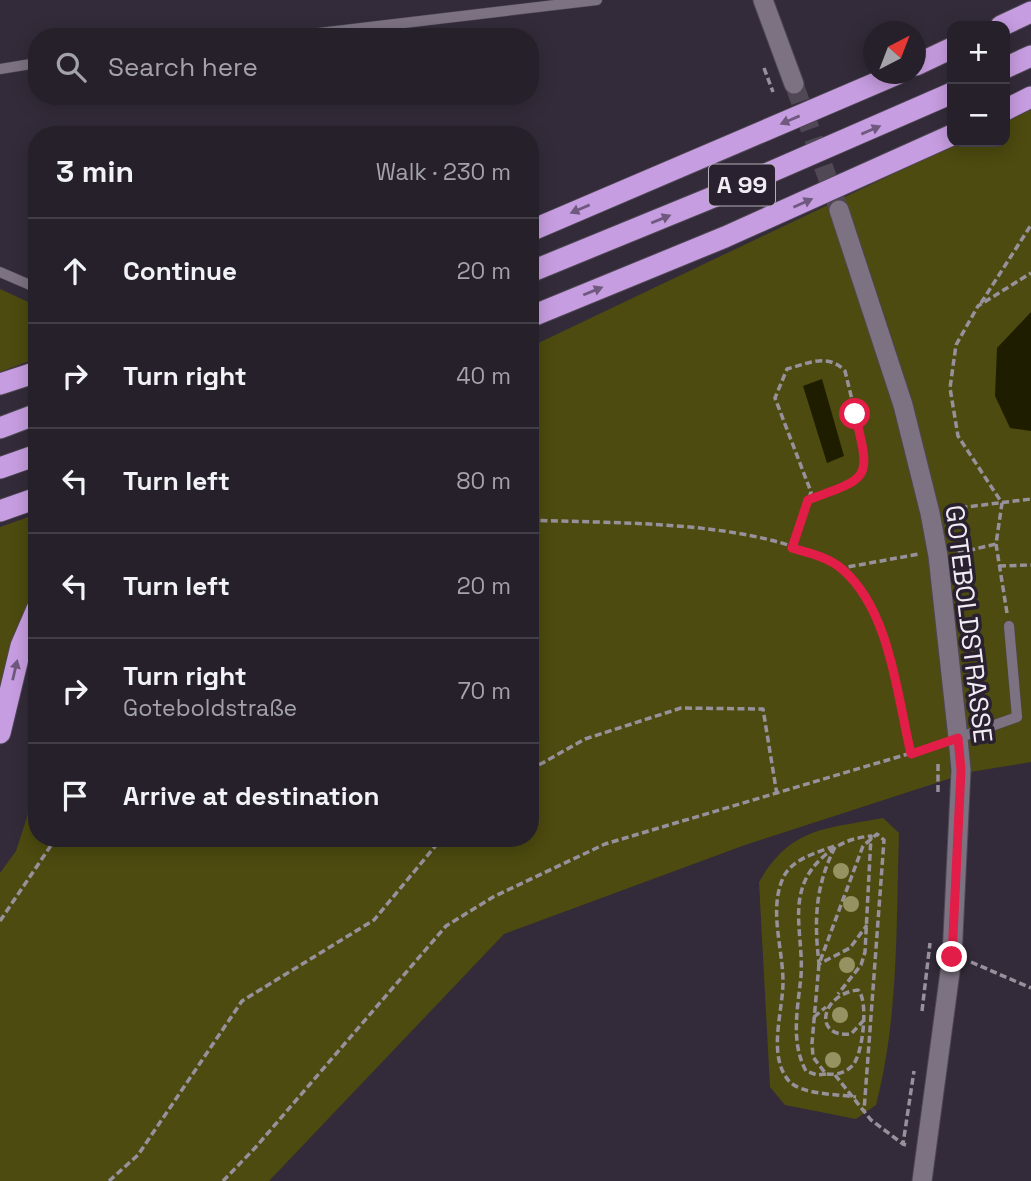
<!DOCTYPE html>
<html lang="en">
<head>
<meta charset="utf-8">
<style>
  :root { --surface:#26202b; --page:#322d37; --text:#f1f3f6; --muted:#a4a3a9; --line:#423e47 }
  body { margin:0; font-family:"Space Grotesk",sans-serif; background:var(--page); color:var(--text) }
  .controls { position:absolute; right:21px; top:21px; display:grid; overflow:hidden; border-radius:14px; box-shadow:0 4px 18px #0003 }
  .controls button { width:63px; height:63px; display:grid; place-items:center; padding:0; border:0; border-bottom:2px solid var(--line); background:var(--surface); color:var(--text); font:35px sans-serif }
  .compass { position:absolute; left:863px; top:21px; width:63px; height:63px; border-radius:50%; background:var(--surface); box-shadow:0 4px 18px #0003; rotate:42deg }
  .stop { position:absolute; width:21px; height:21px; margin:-16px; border:5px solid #e11d48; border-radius:50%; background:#fff }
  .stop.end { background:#e11d48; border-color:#fff; box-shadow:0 2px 7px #0008 }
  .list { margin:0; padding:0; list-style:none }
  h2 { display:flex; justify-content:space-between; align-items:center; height:91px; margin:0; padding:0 28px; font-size:30px }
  h2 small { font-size:23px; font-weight:400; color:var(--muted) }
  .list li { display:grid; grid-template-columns:46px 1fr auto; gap:21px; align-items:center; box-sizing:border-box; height:105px; padding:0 28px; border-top:2px solid var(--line) }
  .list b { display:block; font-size:26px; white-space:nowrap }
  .list p { margin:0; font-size:23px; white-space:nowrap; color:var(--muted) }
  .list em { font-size:23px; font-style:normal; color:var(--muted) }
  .icon { flex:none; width:38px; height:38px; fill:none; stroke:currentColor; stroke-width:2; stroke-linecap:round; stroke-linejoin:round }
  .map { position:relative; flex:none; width:1031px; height:1181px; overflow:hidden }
  .search { position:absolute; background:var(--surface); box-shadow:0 4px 18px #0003; left:28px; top:28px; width:511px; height:77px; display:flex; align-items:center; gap:18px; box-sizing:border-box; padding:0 24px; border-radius:28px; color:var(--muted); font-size:26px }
  .panel { position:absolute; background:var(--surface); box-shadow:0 4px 18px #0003; left:28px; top:126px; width:511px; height:721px; border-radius:28px }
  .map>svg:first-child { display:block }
</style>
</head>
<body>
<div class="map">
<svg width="1031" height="1181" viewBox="0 0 1031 1181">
  <rect width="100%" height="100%" fill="#332b39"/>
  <g fill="#4d4b0f">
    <path d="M1031,108V762L970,772L745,845L504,934L269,1181H0V873L16,851L37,786V838H530V347L960,142H1005V120Z"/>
    <path d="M0,289L37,306V358L0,372Z"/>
    <path d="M37,514V582L13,638L0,684V527Z"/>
    <path d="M883,818L899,833C896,924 899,1016 876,1105L856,1119L785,1105L770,1087L759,882C791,827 825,829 883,818Z"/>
  </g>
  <g fill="#1f1d00">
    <path d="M1031,312V431L1010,428L995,396L997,348Z"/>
    <path d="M822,379L844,456L827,463L803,386Z"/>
  </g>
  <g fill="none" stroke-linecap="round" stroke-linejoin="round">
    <path stroke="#504855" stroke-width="19" stroke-dasharray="19 10" stroke-linecap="butt" d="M794,84L839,210"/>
    <defs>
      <g id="lane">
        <path d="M286,37L597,0"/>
        <path d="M0,69L37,63"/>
        <path d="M0,272L37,288"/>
        <path d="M958,738L1017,717L1009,626"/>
      </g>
      <g id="street">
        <path d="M763,0L794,84"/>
        <path d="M839,210L903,405L930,513L938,556L958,738L961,770L952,957L922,1181"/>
      </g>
      <g id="highway">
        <path d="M1001,26L1031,12"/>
        <path d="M916,65L952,48"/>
        <path d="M1005,68L1031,56"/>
        <path d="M1005,110L1031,97"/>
        <path d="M530,231L897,74"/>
        <path d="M530,272L718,195L952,93"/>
        <path d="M530,317L725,237L952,135"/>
        <path d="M0,384L37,372"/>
        <path d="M0,428L37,414"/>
        <path d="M0,468L37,455"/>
        <path d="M0,511L37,498"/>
        <path d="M0,733L21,646L37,609"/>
      </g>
    </defs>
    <use href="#lane" stroke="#4e4753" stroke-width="11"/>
    <use href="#street" stroke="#4e4753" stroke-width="21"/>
    <use href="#highway" stroke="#4e4753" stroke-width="23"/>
    <g stroke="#97919c" stroke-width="3.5" stroke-dasharray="7 3.5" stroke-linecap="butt">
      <path d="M764,68L773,92"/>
      <path d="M981,303L1031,225"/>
      <path d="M950,509L1031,499"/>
      <path d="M530,520C624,524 760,519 842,568L919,554"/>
      <path d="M792,548L811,492L775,398L787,369C809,363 828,353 845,371L866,457L854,483L808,500"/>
      <path d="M958,553L996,544"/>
      <path d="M999,566L1031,565"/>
      <path d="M842,568L866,596L882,630L911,753"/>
      <path d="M1007,613L996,544L1002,503L958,436L950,388L956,345L978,306L1031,273"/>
      <path d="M530,770L585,739L681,708L763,709L777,795"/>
      <path d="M938,792V761"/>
      <path d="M834,846C817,853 794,858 784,876C768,908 783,948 783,982C783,1011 767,1056 789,1081C802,1095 837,1094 856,1097"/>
      <path d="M835,847C815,887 814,920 819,964L850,948L867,925"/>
      <path d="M0,921L56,838"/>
      <path d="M971,962L1031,988"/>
      <path d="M922,1011L930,943"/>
      <path d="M814,1017L826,1007"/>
      <path d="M864,1020L851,1034C812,1038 821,994 858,990C869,1000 863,1056 852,1066C845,1073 836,1075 826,1074L813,1057L812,1043L819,964L863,846L877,834L884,840L864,1111"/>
      <path d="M826,1074L817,1075L806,1071C790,1042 798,1007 801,976C804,932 784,891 824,856C839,843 852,838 871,836L865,952L861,965L838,994"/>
      <path d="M835,1075L871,1120L903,1144"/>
      <path d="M906,1145L903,1144L914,1071"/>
      <path d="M109,1181L138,1155L242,1001L374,920L442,838"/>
      <path d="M223,1181L255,1148L446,926L493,897L605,844L938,745"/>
    </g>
    <use href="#lane" stroke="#7c7282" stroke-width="10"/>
    <use href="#street" stroke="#7c7282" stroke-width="19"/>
    <use href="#highway" stroke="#c79de1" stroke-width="21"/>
  </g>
  <g fill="#979262">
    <circle cx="841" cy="871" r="8"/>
    <circle cx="851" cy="904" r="8"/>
    <circle cx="847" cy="965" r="8"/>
    <circle cx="840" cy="1015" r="8"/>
    <circle cx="833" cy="1060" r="8"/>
  </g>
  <defs><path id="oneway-solid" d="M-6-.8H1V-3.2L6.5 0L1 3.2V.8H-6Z" transform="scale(1.75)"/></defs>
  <g fill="#70597f">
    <use href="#oneway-solid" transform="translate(790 120) rotate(157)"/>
    <use href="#oneway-solid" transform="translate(871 130) rotate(-23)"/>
    <use href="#oneway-solid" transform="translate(803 203) rotate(-24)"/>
    <use href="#oneway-solid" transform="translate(580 209) rotate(157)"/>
    <use href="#oneway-solid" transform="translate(661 219) rotate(-22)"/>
    <use href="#oneway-solid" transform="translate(593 291) rotate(-22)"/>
    <use href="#oneway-solid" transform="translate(15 670) rotate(-77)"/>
  </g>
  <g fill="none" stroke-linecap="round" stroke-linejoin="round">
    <path stroke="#e11d48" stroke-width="9" d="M855,414C871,480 871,477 808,500L792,548C809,553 828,557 842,569C890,610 897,695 911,754L958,738L961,770L952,957"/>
  </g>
  <g text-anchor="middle" stroke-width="7" stroke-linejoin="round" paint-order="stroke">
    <rect fill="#29212f" stroke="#b5aeb9" stroke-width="2" x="709" y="164.5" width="66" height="41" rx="5"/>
    <g font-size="24" font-weight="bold" fill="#f1ebf4">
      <text x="742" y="193">A 99</text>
    </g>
    <g font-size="26" fill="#f1ebf4" stroke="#29212f">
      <text transform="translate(969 624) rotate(83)" y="9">GOTEBOLDSTRASSE</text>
    </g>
  </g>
</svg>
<div class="controls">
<button>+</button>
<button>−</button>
</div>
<svg class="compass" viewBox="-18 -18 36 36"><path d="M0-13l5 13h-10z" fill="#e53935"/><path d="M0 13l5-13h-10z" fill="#a4a3a9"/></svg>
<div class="stop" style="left:855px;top:414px"></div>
<div class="stop end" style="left:952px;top:957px"></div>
<div class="search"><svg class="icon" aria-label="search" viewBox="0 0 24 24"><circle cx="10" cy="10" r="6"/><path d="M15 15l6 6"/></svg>Search here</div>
<section class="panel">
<h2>3 min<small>Walk · 230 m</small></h2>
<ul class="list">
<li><svg class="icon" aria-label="ahead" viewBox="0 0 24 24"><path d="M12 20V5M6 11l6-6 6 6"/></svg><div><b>Continue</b></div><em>20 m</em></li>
<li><svg class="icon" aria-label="right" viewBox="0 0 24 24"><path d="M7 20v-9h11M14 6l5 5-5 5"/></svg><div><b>Turn right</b></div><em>40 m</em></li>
<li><svg class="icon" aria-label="left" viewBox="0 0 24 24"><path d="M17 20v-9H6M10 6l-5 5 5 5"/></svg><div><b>Turn left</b></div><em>80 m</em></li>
<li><svg class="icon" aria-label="left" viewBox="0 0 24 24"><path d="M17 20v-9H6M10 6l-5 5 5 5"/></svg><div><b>Turn left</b></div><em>20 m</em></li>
<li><svg class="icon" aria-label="right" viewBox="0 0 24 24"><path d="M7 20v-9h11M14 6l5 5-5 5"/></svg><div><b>Turn right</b><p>Goteboldstraße</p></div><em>70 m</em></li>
<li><svg class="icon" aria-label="arrive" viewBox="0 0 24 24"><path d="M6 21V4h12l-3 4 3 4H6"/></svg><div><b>Arrive at destination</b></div></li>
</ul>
</section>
</div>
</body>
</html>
